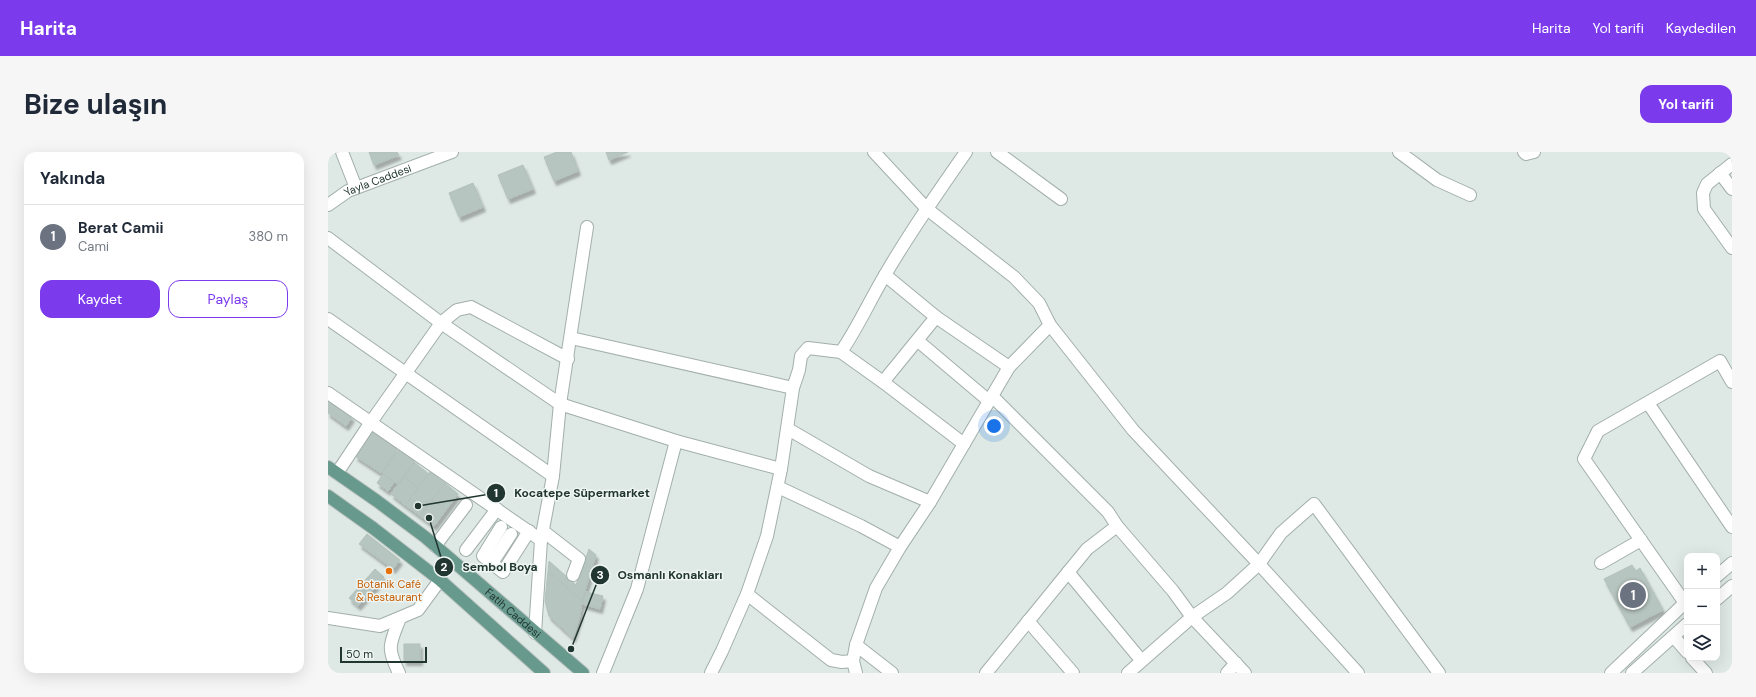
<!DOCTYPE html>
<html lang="tr">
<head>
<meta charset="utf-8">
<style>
  :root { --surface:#fff; --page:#f6f6f7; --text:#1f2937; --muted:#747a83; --line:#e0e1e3; --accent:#7c3aed }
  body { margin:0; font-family:"DM Sans",sans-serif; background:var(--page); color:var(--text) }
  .controls { position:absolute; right:12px; bottom:12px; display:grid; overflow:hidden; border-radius:8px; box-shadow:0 4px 16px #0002 }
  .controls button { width:36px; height:36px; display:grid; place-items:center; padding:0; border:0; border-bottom:1px solid var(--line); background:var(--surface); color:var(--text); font:20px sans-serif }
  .scale { position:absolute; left:12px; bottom:10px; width:87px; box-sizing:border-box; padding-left:4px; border:2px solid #213630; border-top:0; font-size:11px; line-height:14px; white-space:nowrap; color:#213630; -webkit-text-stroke:3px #eef5f2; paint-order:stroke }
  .you { position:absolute; left:666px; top:274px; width:14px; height:14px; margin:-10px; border:3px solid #fff; border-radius:50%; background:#1a73e8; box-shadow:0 0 0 6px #1a73e833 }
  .badge { display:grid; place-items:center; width:26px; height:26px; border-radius:50%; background:var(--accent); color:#fff; font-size:13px; font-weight:700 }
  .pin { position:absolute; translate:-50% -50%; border:2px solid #fff; box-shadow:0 1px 4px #0006 }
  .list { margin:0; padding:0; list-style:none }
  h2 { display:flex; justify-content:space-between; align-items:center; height:52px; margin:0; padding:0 16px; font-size:17px }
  h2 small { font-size:13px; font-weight:400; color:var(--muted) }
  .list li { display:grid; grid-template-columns:26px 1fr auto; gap:12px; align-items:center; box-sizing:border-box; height:64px; padding:0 16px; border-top:1px solid var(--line) }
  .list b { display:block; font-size:15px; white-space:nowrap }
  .list p { margin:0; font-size:13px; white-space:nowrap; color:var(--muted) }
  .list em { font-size:13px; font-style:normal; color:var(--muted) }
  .actions { display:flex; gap:8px; padding:12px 16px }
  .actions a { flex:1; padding:9px 0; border:1px solid var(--accent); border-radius:12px; text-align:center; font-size:14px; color:var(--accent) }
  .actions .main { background:var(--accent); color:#fff }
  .icon { flex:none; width:22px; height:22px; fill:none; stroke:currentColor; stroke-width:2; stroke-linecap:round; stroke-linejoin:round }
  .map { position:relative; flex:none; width:1404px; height:521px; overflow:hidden; border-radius:12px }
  header { display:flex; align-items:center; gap:24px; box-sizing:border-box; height:56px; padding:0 20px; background:var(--accent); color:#fff }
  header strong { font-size:19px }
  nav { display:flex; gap:22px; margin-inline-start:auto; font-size:14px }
  .intro { display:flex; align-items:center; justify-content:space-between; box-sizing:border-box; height:96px; padding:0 24px }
  h1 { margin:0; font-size:28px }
  .button { padding:10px 18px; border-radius:12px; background:var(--accent); color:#fff; font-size:14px; font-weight:700 }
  main { display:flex; gap:24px; padding:0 24px }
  aside { flex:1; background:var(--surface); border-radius:12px; box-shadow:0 4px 16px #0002 }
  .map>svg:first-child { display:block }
</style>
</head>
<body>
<header>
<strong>Harita</strong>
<nav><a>Harita</a><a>Yol tarifi</a><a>Kaydedilen</a></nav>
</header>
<div class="intro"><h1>Bize ulaşın</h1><a class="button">Yol tarifi</a></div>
<main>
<aside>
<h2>Yakında<small></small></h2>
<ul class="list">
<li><span class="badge" style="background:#6b7280">1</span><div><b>Berat Camii</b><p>Cami</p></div><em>380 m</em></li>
</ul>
<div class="actions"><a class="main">Kaydet</a><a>Paylaş</a></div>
</aside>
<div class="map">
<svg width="1404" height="521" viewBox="0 0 1404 521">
  <defs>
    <filter id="shadow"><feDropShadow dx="2.5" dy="4.5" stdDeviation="1" flood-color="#0004"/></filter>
  </defs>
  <rect width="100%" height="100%" fill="#dee8e4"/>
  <g fill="#b7c5c0" stroke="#b2c1ba" filter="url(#shadow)">
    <path d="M41,0H69L71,3L46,13Z"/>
    <path d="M229,0H243L250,19L226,29L216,5Z"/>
    <path d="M278,0H300L281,8Z"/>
    <path d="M195,13L205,37L180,47L170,23Z"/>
    <path d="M145,31L155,55L131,65L121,41Z"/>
    <path d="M0,248L24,265L18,274L0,261Z"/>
    <path d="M44,279L69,297L53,321L27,304Z"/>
    <path d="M71,297L87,308L70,332L54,321Z"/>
    <path d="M87,311L101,322L90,336L76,325Z"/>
    <path d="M102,320L117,331L92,364L77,353Z"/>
    <path d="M55,322L66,330L60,339L49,331Z"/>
    <path d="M76,325L90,336L77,353L63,342Z"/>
    <path d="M117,331L130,342L118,358L104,348Z"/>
    <path d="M104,348L118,358L106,374L92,364Z"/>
    <path d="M39,382L72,408L65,417L31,392Z"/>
    <path d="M261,397L268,403L254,449L220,419L221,409L248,433Z"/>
    <path d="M1304,413L1308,419L1312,416L1335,458L1302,475L1276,427Z"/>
    <path d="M47,417L56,425L30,454L21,446Z"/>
    <path d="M220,419L254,449L252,464L245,486L221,464L217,449Z"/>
    <path d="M258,440L275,444L272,457L254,452Z"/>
    <rect x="76" y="492" width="16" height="17"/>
  </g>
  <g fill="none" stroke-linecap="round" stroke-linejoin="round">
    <defs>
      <g id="minor">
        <path d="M14,0L28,36"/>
        <path d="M546,0L599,57L686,125L711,151L722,173L805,278L931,412L1030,521"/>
        <path d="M669,0L733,47"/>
        <path d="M1071,0L1109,28L1142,43"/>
        <path d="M1196,0L1198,2L1206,0"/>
        <path d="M1404,12L1379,32L1375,41L1376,57L1404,96"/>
        <path d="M1392,21L1404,37"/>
        <path id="s1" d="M0,53L20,39L124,0"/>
        <path d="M0,86L113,171L232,252L348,289L453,317"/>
        <path d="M557,123L608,165L681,215"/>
        <path d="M0,167L225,324"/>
        <path d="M243,186L465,236"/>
        <path d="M590,189L661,249"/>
        <path d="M513,200L555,230L636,292"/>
        <path d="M555,230L608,165"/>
        <path d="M0,241L213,388"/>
        <path d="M664,244L780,360L789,374"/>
        <path d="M1320,251L1404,375"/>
        <path d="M460,277L541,324L602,350"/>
        <path d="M9,321L43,270L113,171L129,158L143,155L240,207"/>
        <path d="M450,335L533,374L572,395"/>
        <path d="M173,375L155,404L175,420L201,379"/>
        <path d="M215,379L251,407L245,423"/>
        <path d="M107,394L138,353"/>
        <path d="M138,398L169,357"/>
        <path d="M164,411L183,382"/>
        <path d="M1273,411L1313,388"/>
        <path d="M740,420L813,508"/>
        <path d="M1389,424L1404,411"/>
        <path d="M419,442L503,508L514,510L525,509"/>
        <path d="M1389,447L1404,434"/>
        <path d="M1357,451L1256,307L1270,279L1392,209L1404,230"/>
        <path d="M0,466L52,474L90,458L112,428"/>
        <path d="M700,469L745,521"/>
        <path d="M207,481L213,388L225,324L232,252L259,75"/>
        <path d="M1346,485L1359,500"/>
        <path d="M528,493L564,521"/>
        <path d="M1364,506L1378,521"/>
        <path d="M71,521C58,495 62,492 72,466"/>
        <path d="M275,521L309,437L348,289"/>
        <path d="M383,521L394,499L419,442L439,384L453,317L465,236L471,218L473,204L480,196L513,200C530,175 542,148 557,123C582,80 610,40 638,0"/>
        <path d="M528,521L525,509L528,493L548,436L572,395L602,350L681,215L722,173"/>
        <path d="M658,521L759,397L789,374L845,439L864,465L917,521"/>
        <path d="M800,521L864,465L899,441L931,412L953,381L986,352L1111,521"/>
        <path d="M899,521L908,511"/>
        <path d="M1283,521L1359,449"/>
        <path d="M1304,521L1359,472"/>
      </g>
      <g id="major">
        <path id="s2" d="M0,315L49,349L97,385L255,521"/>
        <path d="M0,344L45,376L112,428L216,521"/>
      </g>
    </defs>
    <use href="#minor" stroke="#a2afaa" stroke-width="14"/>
    <use href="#major" stroke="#bcc3c1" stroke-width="14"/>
    <use href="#minor" stroke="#fff" stroke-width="12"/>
    <use href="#major" stroke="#67998c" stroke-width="12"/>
  </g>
  <circle fill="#e8710a" stroke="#eef5f2" stroke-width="1.5" cx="61" cy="419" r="4"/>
  <g text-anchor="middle" stroke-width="3" stroke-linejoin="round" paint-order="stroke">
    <g font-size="11" fill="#213630" stroke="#eef5f2">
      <text dy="4" stroke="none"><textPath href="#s1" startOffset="56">Yayla Caddesi</textPath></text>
      <text dy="4" stroke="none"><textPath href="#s2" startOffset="236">Fatih Caddesi</textPath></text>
    </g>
    <g font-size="11" fill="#c56008" stroke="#eef5f2">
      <text x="61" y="436">Botanik Café<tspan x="61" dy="13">&amp; Restaurant</tspan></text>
    </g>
  </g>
  <path fill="none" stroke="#213630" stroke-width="1.5" d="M90 354L168 341M101 366L116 415M243 497L272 423"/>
  <g fill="#213630" stroke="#eef5f2" stroke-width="1.5">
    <circle cx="90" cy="354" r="4"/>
    <circle cx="101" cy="366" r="4"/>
    <circle cx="243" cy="497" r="4"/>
    <circle cx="168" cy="341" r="10"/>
    <circle cx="116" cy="415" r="10"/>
    <circle cx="272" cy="423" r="10"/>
  </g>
  <g font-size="12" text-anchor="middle" font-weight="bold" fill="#fff">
    <text x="168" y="345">1</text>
    <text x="116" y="419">2</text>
    <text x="272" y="427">3</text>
  </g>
  <g font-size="12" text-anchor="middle" font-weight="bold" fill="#213630" stroke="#eef5f2" stroke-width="3" stroke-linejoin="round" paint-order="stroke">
    <text x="254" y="345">Kocatepe Süpermarket</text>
    <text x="172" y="419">Sembol Boya</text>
    <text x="342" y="427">Osmanlı Konakları</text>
  </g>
</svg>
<div class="controls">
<button>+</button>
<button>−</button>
<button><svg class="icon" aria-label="layers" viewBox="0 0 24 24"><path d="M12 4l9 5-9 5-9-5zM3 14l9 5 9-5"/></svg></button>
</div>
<div class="scale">50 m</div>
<div class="you"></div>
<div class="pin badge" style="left:1305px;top:443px;background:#6b7280">1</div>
</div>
</main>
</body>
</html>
